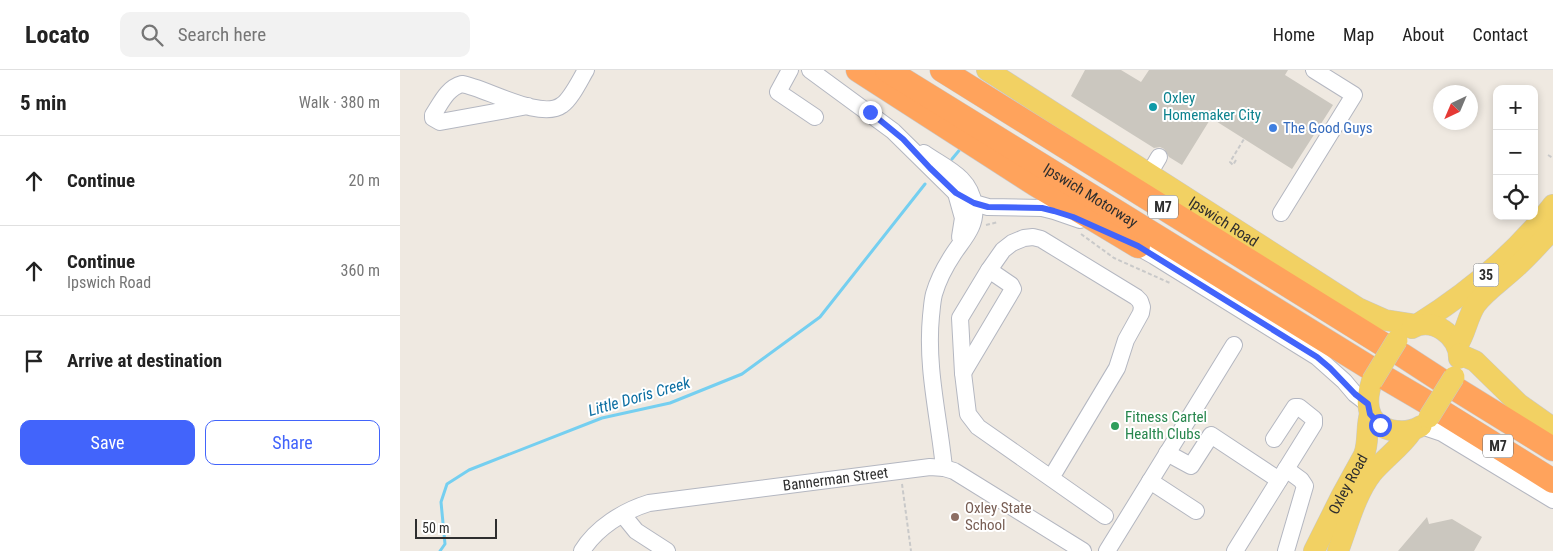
<!DOCTYPE html>
<html lang="en">
<head>
<meta charset="utf-8">
<style>
  :root { --surface:#fff; --page:#f2f2f2; --text:#222; --muted:#767676; --line:#e0e0e0; --accent:#4264fb }
  body { margin:0; font-family:"Roboto Condensed",sans-serif; background:var(--page); color:var(--text) }
  .controls { position:absolute; right:15px; top:15px; display:grid; overflow:hidden; border-radius:10px; box-shadow:0 2px 8px #0003 }
  .controls button { width:45px; height:45px; display:grid; place-items:center; padding:0; border:0; border-bottom:1px solid var(--line); background:var(--surface); color:var(--text); font:25px sans-serif }
  .compass { position:absolute; left:1033px; top:15px; width:45px; height:45px; border-radius:50%; background:var(--surface); box-shadow:0 2px 8px #0003; rotate:224deg }
  .scale { position:absolute; left:15px; bottom:12px; width:82px; box-sizing:border-box; padding-left:5px; border:2px solid #2e2e2e; border-top:0; font-size:14px; line-height:18px; white-space:nowrap; color:#2e2e2e; -webkit-text-stroke:4px #fff; paint-order:stroke }
  .stop { position:absolute; width:15px; height:15px; margin:-11px; border:4px solid #4264fb; border-radius:50%; background:#fff }
  .stop.end { background:#4264fb; border-color:#fff; box-shadow:0 1px 5px #0008 }
  .list { margin:0; padding:0; list-style:none }
  h2 { display:flex; justify-content:space-between; align-items:center; height:65px; margin:0; padding:0 20px; font-size:21px }
  h2 small { font-size:16px; font-weight:400; color:var(--muted) }
  .list li { display:grid; grid-template-columns:32px 1fr auto; gap:15px; align-items:center; box-sizing:border-box; height:90px; padding:0 20px; border-top:1px solid var(--line) }
  .list b { display:block; font-size:19px; white-space:nowrap }
  .list p { margin:0; font-size:16px; white-space:nowrap; color:var(--muted) }
  .list em { font-size:16px; font-style:normal; color:var(--muted) }
  .actions { display:flex; gap:10px; padding:15px 20px }
  .actions a { flex:1; padding:11px 0; border:1px solid var(--accent); border-radius:10px; text-align:center; font-size:18px; color:var(--accent) }
  .actions .main { background:var(--accent); color:#fff }
  .icon { flex:none; width:28px; height:28px; fill:none; stroke:currentColor; stroke-width:2; stroke-linecap:round; stroke-linejoin:round }
  .map { position:relative; flex:none; width:1153px; height:481px; overflow:hidden }
  header { display:flex; align-items:center; gap:30px; box-sizing:border-box; height:70px; padding:0 25px; background:var(--surface); border-bottom:1px solid var(--line) }
  header strong { font-size:24px }
  nav { display:flex; gap:28px; margin-inline-start:auto; font-size:18px }
  .search { width:350px; height:45px; background:var(--page); display:flex; align-items:center; gap:12px; box-sizing:border-box; padding:0 18px; border-radius:10px; color:var(--muted); font-size:19px }
  main { display:flex }
  aside { flex:1; background:var(--surface) }
  .map>svg:first-child { display:block }
</style>
</head>
<body>
<header>
<strong>Locato</strong>
<div class="search"><svg class="icon" aria-label="search" viewBox="0 0 24 24"><circle cx="10" cy="10" r="6"/><path d="M15 15l6 6"/></svg>Search here</div>
<nav><a>Home</a><a>Map</a><a>About</a><a>Contact</a></nav>
</header>
<main>
<aside>
<h2>5 min<small>Walk · 380 m</small></h2>
<ul class="list">
<li><svg class="icon" aria-label="ahead" viewBox="0 0 24 24"><path d="M12 20V5M6 11l6-6 6 6"/></svg><div><b>Continue</b></div><em>20 m</em></li>
<li><svg class="icon" aria-label="ahead" viewBox="0 0 24 24"><path d="M12 20V5M6 11l6-6 6 6"/></svg><div><b>Continue</b><p>Ipswich Road</p></div><em>360 m</em></li>
<li><svg class="icon" aria-label="arrive" viewBox="0 0 24 24"><path d="M6 21V4h12l-3 4 3 4H6"/></svg><div><b>Arrive at destination</b></div></li>
</ul>
<div class="actions"><a class="main">Save</a><a>Share</a></div>
</aside>
<div class="map">
<svg width="1153" height="481" viewBox="0 0 1153 481">
  <rect width="100%" height="100%" fill="#efe9e1"/>
  <g fill="none" stroke-linecap="round" stroke-linejoin="round">
    <g stroke="#75cff0" stroke-width="3">
      <path d="M552,89L562,77"/>
      <path d="M40,481L45,474L41,432L47,414L69,400L202,348L270,333L342,304L420,247L525,114"/>
    </g>
  </g>
  <g fill="#cbc7bf">
    <path d="M685,0H721L741,12L749,0H888L885,5L933,35L892,99L811,48L782,95L769,87L764,79L760,77L754,78L671,26Z"/>
    <path d="M1027,447L1029,454L1052,449L1082,467L1074,481H998Z"/>
  </g>
  <g fill="none" stroke-linecap="round" stroke-linejoin="round">
    <defs>
      <g id="minor">
        <path d="M390,0L378,22L415,47"/>
        <path d="M410,0L493,61L556,123L574,133L588,137L642,138L654,141L680,150"/>
        <path d="M128,36L40,52L33,48V45C41,33 47,18 62,14C86,18 141,51 162,35C171,29 180,10 186,0"/>
        <path d="M524,83C545,98 570,106 574,135C577,156 564,168 554,183C546,195 538,210 534,224C532,232 532,238 531,246C526,298 539,347 544,398"/>
        <path d="M749,104L759,87"/>
        <path d="M556,123L563,148L560,167"/>
        <path d="M881,143L954,25L914,0"/>
        <path d="M729,172L754,186L917,287L944,311L955,324L968,334"/>
        <path d="M563,303L613,219L611,215L589,200"/>
        <path d="M1021,356L1042,363L1153,430"/>
        <path d="M767,383L791,396L811,365L879,410"/>
        <path d="M651,408L717,298L726,270L741,243L742,237L740,231L736,227L641,169L633,167L624,168L612,173L603,180L589,200L560,248L563,303L568,344L578,357L705,446"/>
        <path d="M750,411L796,441"/>
        <path d="M223,445L236,461L267,481"/>
        <path id="s1" d="M182,481C196,458 223,441 249,433L530,397L544,398L554,401L683,481"/>
        <path d="M707,481L834,275"/>
        <path d="M835,481L914,354V349L899,337H895L874,369"/>
        <path d="M886,481L905,416L901,410L886,399"/>
      </g>
      <g id="major">
        <path id="s2" d="M587,0L958,238L985,250L1017,255"/>
        <path d="M1018,254C1069,222 1116,183 1153,135"/>
        <path d="M1012,258C1032,246 1060,266 1059,288"/>
        <path d="M1057,276C1066,263 1067,247 1076,234C1086,221 1101,211 1113,200C1127,188 1140,173 1153,159"/>
        <path d="M1059,284L1075,291L1119,334L1153,358"/>
        <path d="M972,311C969,320 967,330 969,339C973,362 1004,366 1021,356"/>
        <path id="s3" d="M914,481L942,425L964,385C969,372 966,357 970,344"/>
        <path d="M938,481C948,455 955,425 972,403C985,388 1001,377 1012,361"/>
      </g>
      <g id="highway">
        <path d="M458,0L635,114L738,176"/>
        <path id="s4" d="M487,0L970,298"/>
        <path d="M542,0L984,275"/>
        <path d="M1002,285L1042,311"/>
        <path d="M987,309L1028,333"/>
        <path d="M1056,319L1153,379"/>
        <path d="M1042,342L1153,411"/>
      </g>
    </defs>
    <use href="#minor" stroke="#b4b7c1" stroke-width="18"/>
    <use href="#major" stroke="#c9c9c9" stroke-width="22"/>
    <use href="#highway" stroke="#c9c9c9" stroke-width="25"/>
    <g stroke="#c9c9c9" stroke-width="2" stroke-dasharray="4 2.5" stroke-linecap="butt">
      <path d="M1148,85L1153,88"/>
      <path d="M836,90L833,95L830,92L844,69"/>
      <path d="M586,155L598,152"/>
      <path d="M681,164L714,188L770,213"/>
      <path d="M502,414L511,481"/>
    </g>
    <use href="#minor" stroke="#fff" stroke-width="16"/>
    <use href="#major" stroke="#f2d163" stroke-width="21"/>
    <use href="#highway" stroke="#ffa35c" stroke-width="24"/>
    <defs>
      <g id="major-bridge">
        <path d="M972,311L997,270"/>
        <path d="M1029,347L1054,307"/>
      </g>
    </defs>
    <use href="#major-bridge" stroke="#c9c9c9" stroke-width="22" stroke-linecap="butt"/>
    <use href="#major-bridge" stroke="#f2d163" stroke-width="21"/>
  </g>
  <g fill="none" stroke-linecap="round" stroke-linejoin="round">
    <path stroke="#4264fb" stroke-width="6" d="M470,42L503,69L530,98L556,123L574,133L588,137L642,138L654,141L673,147L738,176L917,287L930,298L955,324L968,334L970,344L980,355"/>
  </g>
  <circle fill="#0f9aa8" stroke="#fff" stroke-width="2" cx="753" cy="37" r="5"/>
  <circle fill="#3f7fe0" stroke="#fff" stroke-width="2" cx="873" cy="58" r="5"/>
  <circle fill="#2e9e5b" stroke="#fff" stroke-width="2" cx="715" cy="356" r="5"/>
  <circle fill="#8d6e63" stroke="#fff" stroke-width="2" cx="555" cy="447" r="5"/>
  <g text-anchor="middle" stroke-width="4" stroke-linejoin="round" paint-order="stroke">
    <g fill="#fff" stroke="#6d6d6d" stroke-width="1">
      <rect x="748" y="125.5" width="30" height="23" rx="4"/>
      <rect x="1073.5" y="193.5" width="25" height="23" rx="4"/>
      <rect x="1083" y="364.5" width="30" height="23" rx="4"/>
    </g>
    <g font-size="14" font-weight="bold" fill="#2e2e2e">
      <text x="763" y="142">M7</text>
      <text x="1086" y="210">35</text>
      <text x="1098" y="381">M7</text>
    </g>
    <g font-size="15" fill="#0d838f" stroke="#fff" text-anchor="start">
      <text x="763" y="33">Oxley<tspan x="763" dy="17">Homemaker City</tspan></text>
    </g>
    <g font-size="15" fill="#366cbe" stroke="#fff" text-anchor="start">
      <text x="883" y="63">The Good Guys</text>
    </g>
    <g font-size="15" fill="#2e2e2e" stroke="#fff">
      <text dy="5" stroke="none"><textPath href="#s4" startOffset="239">Ipswich Motorway</textPath></text>
      <text dy="5" stroke="none"><textPath href="#s2" startOffset="281">Ipswich Road</textPath></text>
      <text dy="5" stroke="none"><textPath href="#s1" startOffset="272">Bannerman Street</textPath></text>
      <text dy="5" stroke="none"><textPath href="#s3" startOffset="75">Oxley Road</textPath></text>
    </g>
    <g font-size="15" fill="#27864d" stroke="#fff" text-anchor="start">
      <text x="725" y="352">Fitness Cartel<tspan x="725" dy="17">Health Clubs</tspan></text>
    </g>
    <g font-size="15" fill="#785e54" stroke="#fff" text-anchor="start">
      <text x="565" y="443">Oxley State<tspan x="565" dy="17">School</tspan></text>
    </g>
    <g font-size="16" font-style="italic" fill="#0d6fa3" stroke="#fff">
      <text transform="translate(239 326) rotate(-16)" y="6">Little Doris Creek</text>
    </g>
  </g>
</svg>
<div class="controls">
<button>+</button>
<button>−</button>
<button><svg class="icon" aria-label="locate" viewBox="0 0 24 24"><circle cx="12" cy="12" r="6"/><path d="M12 2v4M12 18v4M2 12h4M18 12h4"/></svg></button>
</div>
<svg class="compass" viewBox="-18 -18 36 36"><path d="M0-13l5 13h-10z" fill="#e53935"/><path d="M0 13l5-13h-10z" fill="#767676"/></svg>
<div class="scale">50 m</div>
<div class="stop" style="left:980px;top:355px"></div>
<div class="stop end" style="left:470px;top:42px"></div>
</div>
</main>
</body>
</html>
